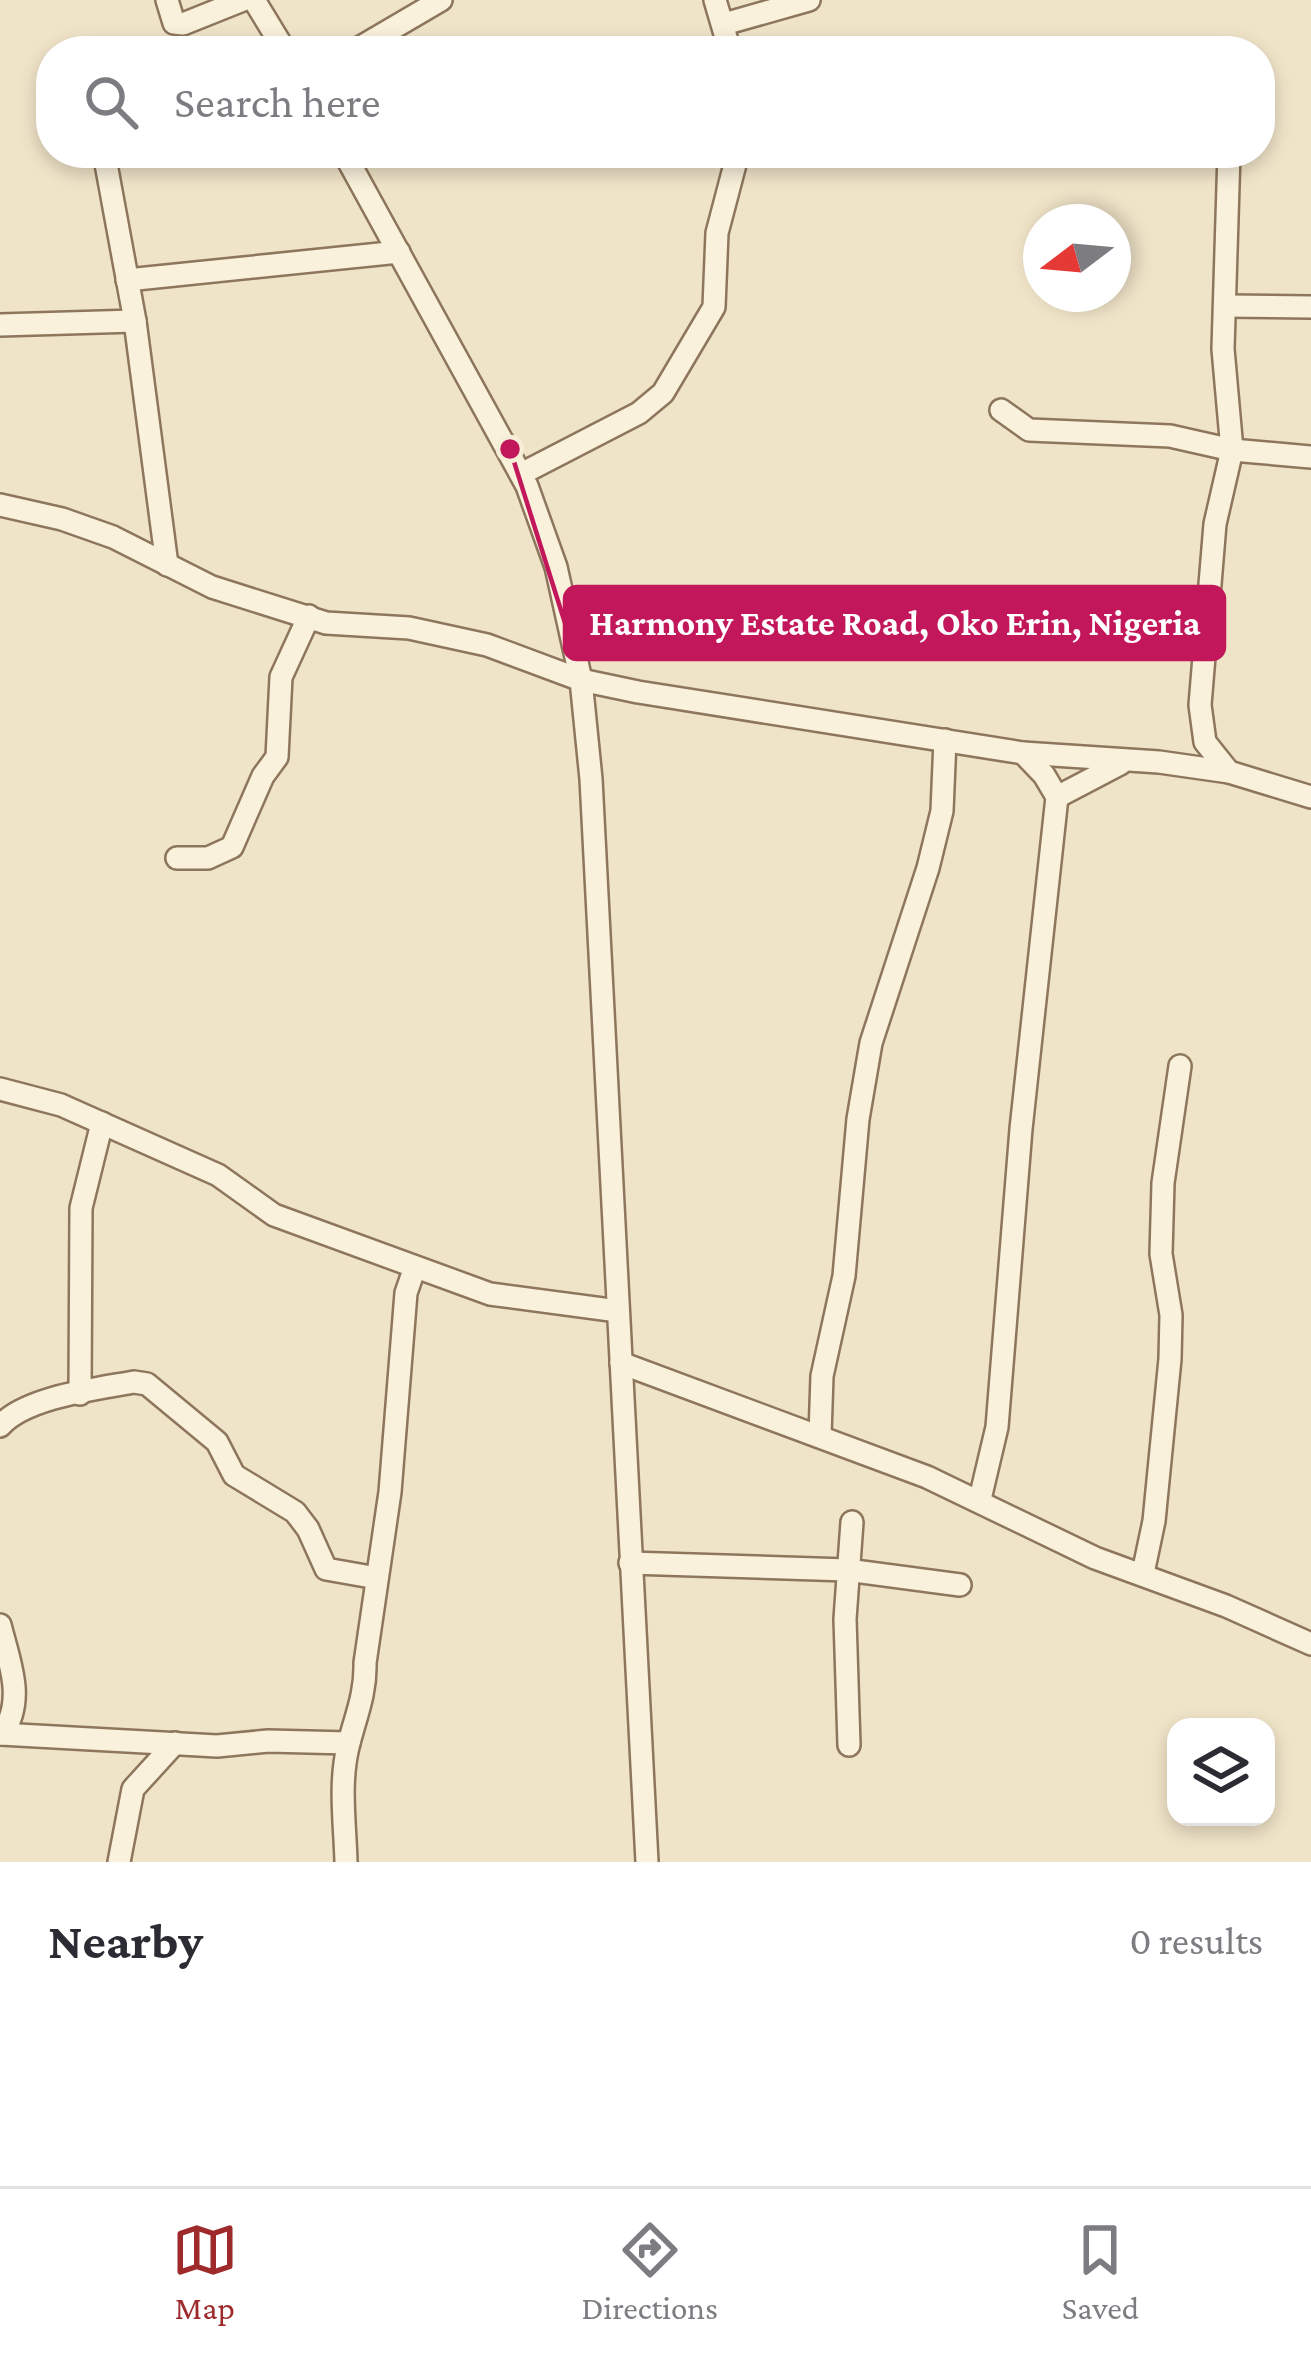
<!DOCTYPE html>
<html lang="en">
<head>
<meta charset="utf-8">
<style>
  :root { --surface:#fff; --page:#f2f2f3; --text:#2b2b33; --muted:#7c7c81; --line:#e1e1e2; --accent:#9e2a2b }
  body { margin:0; font-family:"Crimson Pro",serif; background:var(--page); color:var(--text) }
  .controls { position:absolute; right:36px; bottom:36px; display:grid; overflow:hidden; border-radius:24px; box-shadow:0 6px 18px #0003 }
  .controls button { width:108px; height:108px; display:grid; place-items:center; padding:0; border:0; border-bottom:3px solid var(--line); background:var(--surface); color:var(--text); font:60px sans-serif }
  .compass { position:absolute; left:1023px; top:204px; width:108px; height:108px; border-radius:50%; background:var(--surface); box-shadow:0 6px 18px #0003; rotate:254deg }
  .list { margin:0; padding:0; list-style:none }
  h2 { display:flex; justify-content:space-between; align-items:center; height:156px; margin:0; padding:0 48px; font-size:51px }
  h2 small { font-size:39px; font-weight:400; color:var(--muted) }
  .icon { flex:none; width:66px; height:66px; fill:none; stroke:currentColor; stroke-width:2; stroke-linecap:round; stroke-linejoin:round }
  .map { position:relative; flex:none; width:1311px; height:1862px; overflow:hidden }
  .search { position:absolute; background:var(--surface); box-shadow:0 6px 18px #0003; left:36px; right:36px; top:36px; height:132px; display:flex; align-items:center; gap:30px; box-sizing:border-box; padding:0 42px; border-radius:48px; color:var(--muted); font-size:45px }
  .sheet { height:324px; background:var(--surface) }
  nav { display:flex; justify-content:space-around; align-items:center; box-sizing:border-box; height:168px; border-top:3px solid var(--line); background:var(--surface); font-size:33px; color:var(--muted) }
  nav a { display:grid; justify-items:center; gap:6px }
  nav .on { color:var(--accent) }
  .map>svg:first-child { display:block }
</style>
</head>
<body>
<div class="map">
<svg width="1311" height="1862" viewBox="0 0 1311 1862">
  <rect width="100%" height="100%" fill="#f0e4c8"/>
  <g fill="none" stroke-linecap="round" stroke-linejoin="round">
    <defs>
      <g id="minor">
        <path d="M167,0L174,23L183,24L243,0"/>
        <path d="M254,0L285,51"/>
        <path d="M715,0L730,51"/>
        <path d="M724,24L809,0"/>
        <path d="M354,51L441,0"/>
        <path d="M104,153L135,321L167,565"/>
        <path d="M344,153L527,486L556,567L581,680L591,779L647,1862"/>
        <path d="M127,280L399,252"/>
        <path d="M1225,306L1311,307"/>
        <path d="M0,325L135,321"/>
        <path d="M1001,410L1029,430L1170,436L1232,450L1311,457"/>
        <path d="M521,474L639,413L663,393L714,307L717,233L738,153"/>
        <path d="M0,505L62,519L113,537L212,587L326,623L409,628L487,645L581,680L638,692L1023,753L1159,762L1229,772L1311,797"/>
        <path d="M1229,772L1205,742L1200,705L1215,524L1232,450L1223,349L1229,153"/>
        <path d="M1057,797L1120,764"/>
        <path d="M177,858H208L232,847L263,776L277,757L281,677L309,616"/>
        <path d="M0,1089L61,1105L218,1175L274,1215L490,1294L618,1311"/>
        <path d="M621,1363L927,1477L1095,1558L1226,1606L1311,1644"/>
        <path d="M80,1394L81,1208L102,1123"/>
        <path d="M0,1426C26,1397 96,1389 134,1382L147,1384L217,1442L234,1475L295,1512L308,1529L326,1569L377,1578"/>
        <path d="M820,1435L822,1376L844,1276L858,1119L871,1043L928,868L942,811L945,740"/>
        <path d="M980,1499L997,1427L1021,1129L1057,797L1044,775L1023,753"/>
        <path d="M630,1563L847,1570L960,1585"/>
        <path d="M1143,1573L1154,1521L1170,1359L1171,1315L1161,1254L1163,1183L1180,1066"/>
        <path d="M0,1625C9,1661 26,1700 2,1734"/>
        <path d="M0,1734L217,1746L268,1741L349,1743"/>
        <path d="M849,1745L845,1619L852,1522"/>
        <path d="M119,1862L133,1789L175,1743"/>
        <path d="M346,1862C345,1824 339,1784 348,1747C355,1718 366,1694 365,1663L390,1492L406,1293L415,1267"/>
      </g>
    </defs>
    <use href="#minor" stroke="#8d765c" stroke-width="26"/>
    <use href="#minor" stroke="#faf1dc" stroke-width="21"/>
  </g>
  <path fill="none" stroke="#c2185b" stroke-width="4.5" d="M510 449L565 623"/>
  <circle fill="#c2185b" stroke="#f7eed8" stroke-width="4.5" cx="510" cy="449" r="12"/>
  <rect fill="#c2185b" stroke="#c2185b" stroke-width="4.5" x="565" y="587" width="659" height="72" rx="12"/>
  <g font-size="36" text-anchor="middle" font-weight="bold" fill="#fff">
    <text x="895" y="635">Harmony Estate Road, Oko Erin, Nigeria</text>
  </g>
</svg>
<div class="controls">
<button><svg class="icon" aria-label="layers" viewBox="0 0 24 24"><path d="M12 4l9 5-9 5-9-5zM3 14l9 5 9-5"/></svg></button>
</div>
<svg class="compass" viewBox="-18 -18 36 36"><path d="M0-13l5 13h-10z" fill="#e53935"/><path d="M0 13l5-13h-10z" fill="#7c7c81"/></svg>
<div class="search"><svg class="icon" aria-label="search" viewBox="0 0 24 24"><circle cx="10" cy="10" r="6"/><path d="M15 15l6 6"/></svg>Search here</div>
</div>
<section class="sheet">
<h2>Nearby<small>0 results</small></h2>
<ul class="list">
</ul>
</section>
<nav>
<a class="on"><svg class="icon" aria-label="map" viewBox="0 0 24 24"><path d="M3 6l6-2 6 2 6-2v14l-6 2-6-2-6 2zM9 4v14M15 6v14"/></svg>Map</a>
<a><svg class="icon" aria-label="directions" viewBox="0 0 24 24"><path d="M12 3l9 9-9 9-9-9zM9 14v-3h6M13 9l2 2-2 2"/></svg>Directions</a>
<a><svg class="icon" aria-label="saved" viewBox="0 0 24 24"><path d="M7 4h10v16l-5-4-5 4z"/></svg>Saved</a>
</nav>
</body>
</html>
